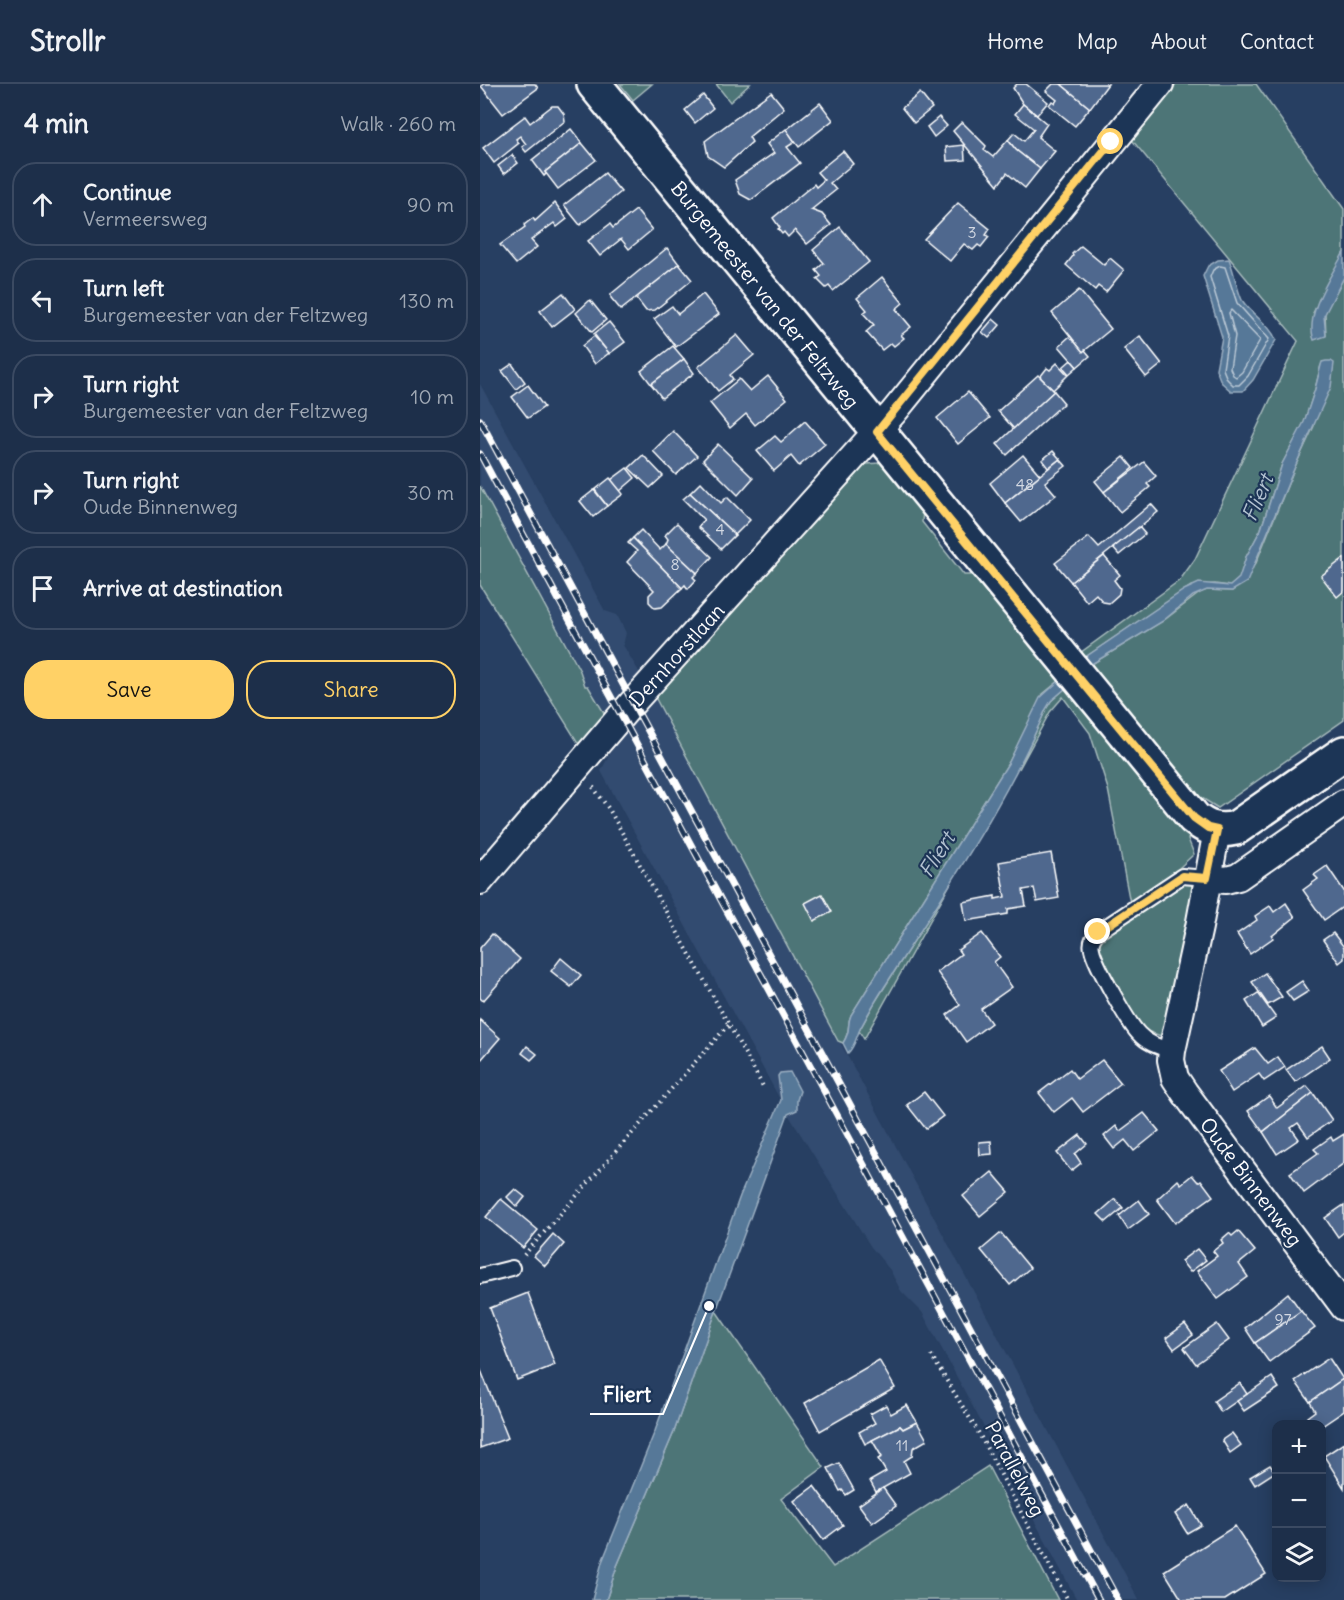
<!DOCTYPE html>
<html lang="en">
<head>
<meta charset="utf-8">
<style>
  :root { --surface:#1d2f4a; --page:#253751; --text:#f1f3f6; --muted:#a0a9b5; --line:#3b4a62; --accent:#ffd166 }
  body { margin:0; font-family:Delius,sans-serif; background:var(--page); color:var(--text) }
  .controls { position:absolute; right:18px; bottom:18px; display:grid; overflow:hidden; border-radius:12px; box-shadow:0 3px 15px #0003 }
  .controls button { width:54px; height:54px; display:grid; place-items:center; padding:0; border:0; border-bottom:2px solid var(--line); background:var(--surface); color:var(--text); font:30px sans-serif }
  .stop { position:absolute; width:18px; height:18px; margin:-14px; border:4px solid #ffd166; border-radius:50%; background:#fff }
  .stop.end { background:#ffd166; border-color:#fff; box-shadow:0 2px 6px #0008 }
  .list { margin:0; padding:0; list-style:none }
  h2 { display:flex; justify-content:space-between; align-items:center; height:78px; margin:0; padding:0 24px; font-size:26px }
  h2 small { font-size:20px; font-weight:400; color:var(--muted) }
  .list li { display:grid; grid-template-columns:39px 1fr auto; gap:18px; align-items:center; box-sizing:border-box; height:84px; margin:0 12px 12px; padding:0 12px; border:2px solid var(--line); border-radius:24px }
  .list b { display:block; font-size:22px; white-space:nowrap }
  .list p { margin:0; font-size:20px; white-space:nowrap; color:var(--muted) }
  .list em { font-size:20px; font-style:normal; color:var(--muted) }
  .actions { display:flex; gap:12px; padding:18px 24px }
  .actions a { flex:1; padding:14px 0; border:2px solid var(--accent); border-radius:24px; text-align:center; font-size:21px; color:var(--accent) }
  .actions .main { background:var(--accent); color:#111 }
  .icon { flex:none; width:33px; height:33px; fill:none; stroke:currentColor; stroke-width:2; stroke-linecap:round; stroke-linejoin:round }
  .map { position:relative; flex:none; width:864px; height:1516px; overflow:hidden }
  header { display:flex; align-items:center; gap:36px; box-sizing:border-box; height:84px; padding:0 30px; background:var(--surface); border-bottom:2px solid var(--line) }
  header strong { font-size:28px }
  nav { display:flex; gap:33px; margin-inline-start:auto; font-size:21px }
  main { display:flex }
  aside { flex:1; background:var(--surface) }
  .map>svg:first-child { display:block }
</style>
</head>
<body>
<header>
<strong>Strollr</strong>
<nav><a>Home</a><a>Map</a><a>About</a><a>Contact</a></nav>
</header>
<main>
<aside>
<h2>4 min<small>Walk · 260 m</small></h2>
<ul class="list">
<li><svg class="icon" aria-label="ahead" viewBox="0 0 24 24"><path d="M12 20V5M6 11l6-6 6 6"/></svg><div><b>Continue</b><p>Vermeersweg</p></div><em>90 m</em></li>
<li><svg class="icon" aria-label="left" viewBox="0 0 24 24"><path d="M17 20v-9H6M10 6l-5 5 5 5"/></svg><div><b>Turn left</b><p>Burgemeester van der Feltzweg</p></div><em>130 m</em></li>
<li><svg class="icon" aria-label="right" viewBox="0 0 24 24"><path d="M7 20v-9h11M14 6l5 5-5 5"/></svg><div><b>Turn right</b><p>Burgemeester van der Feltzweg</p></div><em>10 m</em></li>
<li><svg class="icon" aria-label="right" viewBox="0 0 24 24"><path d="M7 20v-9h11M14 6l5 5-5 5"/></svg><div><b>Turn right</b><p>Oude Binnenweg</p></div><em>30 m</em></li>
<li><svg class="icon" aria-label="arrive" viewBox="0 0 24 24"><path d="M6 21V4h12l-3 4 3 4H6"/></svg><div><b>Arrive at destination</b></div></li>
</ul>
<div class="actions"><a class="main">Save</a><a>Share</a></div>
</aside>
<div class="map">
<svg width="864" height="1516" viewBox="0 0 864 1516">
  <rect width="100%" height="100%" fill="#273f62"/>
  <filter id="ink" filterUnits="userSpaceOnUse"><feTurbulence type="fractalNoise" baseFrequency=".0167" numOctaves="2"/><feDisplacementMap in="SourceGraphic" scale="12" xChannelSelector="R" yChannelSelector="G"/><feConvolveMatrix kernelMatrix="1 2 1 2 8 2 1 2 1" color-interpolation-filters="sRGB"/></filter>
  <g filter="url(#ink)">
    <g fill="#334b6f">
      <path d="M0,300L125,527L137,531L146,549L143,561L161,591L129,637L108,602H105L100,586L0,401Z"/>
      <path d="M170,611L176,615L659,1516H597L442,1228L421,1207L410,1186L391,1163L308,1030L121,687L135,660L132,654Z"/>
    </g>
    <g fill="#4e7477" stroke="#a6babb" stroke-width="1.5">
      <path d="M140,0H172L153,16Z"/>
      <path d="M236,0H270L250,18Z"/>
      <path d="M696,0H776L864,125V168L833,229L846,252L845,228L864,193V636L738,724L712,708L610,581L683,537L721,508L727,506L752,507L776,479L814,385L834,342L841,281L835,305L824,339L802,380L781,445L766,473L760,494L750,502L735,500L711,502L604,574L600,569L700,496L715,475L818,257L652,56Z"/>
      <path d="M402,376L443,426L442,438L484,491H495L580,596L563,610L529,678L371,931C366,942 372,945 363,959L358,957L176,615L170,611L378,381L398,379Z"/>
      <path d="M0,402L100,587L105,602H108L129,637L127,640L120,636L100,662L0,501Z"/>
      <path d="M586,604L710,753L708,755L714,770L698,785L650,819L628,705L610,649L583,613L570,628L539,685L566,625L571,617Z"/>
      <path d="M472,797L384,955L379,947L395,918Z"/>
      <path d="M703,798L716,800L684,953L661,945L651,931L622,874L619,865V855Z"/>
      <path d="M236,1227L344,1383L301,1415L353,1483L508,1382L578,1516H126L137,1482L194,1348Z"/>
    </g>
    <g fill="#567898" stroke="#9aaec1" stroke-width="1.5">
      <path d="M864,168V193L844,232L846,252L834,256C824,230 852,191 864,168Z"/>
      <path d="M749,175C754,187 757,206 762,216C771,231 790,240 796,256L773,296L763,307H751L741,298L736,285L742,253L723,192L728,182L738,176Z"/>
      <path d="M846,277H851L854,279L851,303L814,385L767,498L752,507L727,506L713,512L683,537L610,581L604,574L704,506L719,499L750,502L759,494L766,473L781,445L802,380L824,338L835,305L841,281L842,278Z"/>
      <path d="M580,596L586,604L571,617L566,625C524,723 462,812 405,902C396,916 388,930 380,945C376,954 375,962 368,969L363,959C372,945 366,942 371,931L529,678L560,614Z"/>
      <path d="M310,988L320,1007L317,1016V1026L308,1030L236,1227L194,1348L137,1482L126,1516H112L122,1478L175,1347L260,1112L301,1016L298,992L300,989Z"/>
    </g>
    <g fill="none" stroke-linecap="round" stroke-linejoin="round">
      <g stroke="#bbc9d6" stroke-width="1.5">
        <path d="M740,182L745,183L757,219L789,255L768,292L759,301H753L747,295L743,285L748,252L730,193L733,186Z"/>
        <path d="M751,226L780,256L762,288L756,293L753,291L750,284L755,252L749,229Z"/>
      </g>
    </g>
    <g fill="#4f688e" stroke="#fff" stroke-width="1.5">
      <path d="M4,0H55L58,4L23,30L1,2Z"/>
      <path d="M537,0H546L568,18L557,31L543,20L533,4Z"/>
      <path d="M573,0H581L610,24L595,42L569,21L572,17L575,19L577,16L566,7Z"/>
      <path d="M581,0H628L610,24Z"/>
      <path d="M291,8L304,24L269,53L272,58L244,83L228,72L225,57Z"/>
      <path d="M440,9L452,24L434,39L422,24Z"/>
      <path d="M223,11L233,24L215,39L205,26Z"/>
      <path d="M340,19L353,36L319,63L306,46Z"/>
      <path d="M543,20L567,40L558,53L575,67L560,85L536,66L528,56L534,49L544,57L554,45L535,30Z"/>
      <path d="M72,22H78L84,30L85,37L46,68L42,63L46,60L40,52L36,55L39,59L14,79L3,64L45,32L50,39Z"/>
      <path d="M459,33L467,42L454,53L447,43Z"/>
      <path d="M482,38L506,62L504,66L513,73L528,56L536,66L560,85L545,104L527,89L518,101L473,47Z"/>
      <path d="M91,45L102,59L65,88L66,90L64,92L52,76Z"/>
      <path d="M306,45L315,58L307,63L320,79L271,116L260,110L255,96L294,69L287,60Z"/>
      <path d="M102,59L116,76L78,105L65,88Z"/>
      <path d="M484,61L485,76L467,77L466,63Z"/>
      <path d="M363,67L373,80L350,99L356,106L331,126L342,130L351,141L327,160L315,146L308,153L304,148L302,150L298,145L300,144L293,134L334,100L336,103L344,96L337,88Z"/>
      <path d="M32,71L38,79L24,90L18,82Z"/>
      <path d="M125,89L141,108L100,141L84,121Z"/>
      <path d="M75,119L87,135L77,143L74,139L51,156L57,163L36,180L20,161L45,143L44,141L53,134L55,137Z"/>
      <path d="M478,119L510,145L506,151L509,153L501,163L498,161L493,166L484,160L470,177L444,155Z"/>
      <path d="M156,126L172,146L149,165L141,155L120,172L108,157L130,140L133,144Z"/>
      <path d="M360,143L389,178L353,207L349,202L346,204L337,195L341,192L336,186L344,179L333,166Z"/>
      <path d="M601,162L624,181L630,174L644,186L626,208L618,202L615,206L586,181L593,172L592,170Z"/>
      <path d="M187,164L199,180L141,226L131,214V210Z"/>
      <path d="M199,180L212,196L175,226L166,227L156,214Z"/>
      <path d="M402,193L423,219L416,225L431,243L421,251L424,254L414,262L411,259L402,266L386,248L394,241L383,229L387,226L377,214Z"/>
      <path d="M599,206L631,245L603,268L572,229Z"/>
      <path d="M83,209L95,225L72,243L60,227Z"/>
      <path d="M223,210L239,230L196,263L174,235L192,222L198,230Z"/>
      <path d="M110,216L126,236L112,248L96,229Z"/>
      <path d="M513,235L520,241L509,254L502,248Z"/>
      <path d="M129,238L145,258L129,270L114,250Z"/>
      <path d="M257,251L274,271L250,291L253,295L238,307L218,283Z"/>
      <path d="M114,252L129,269L115,280L102,262Z"/>
      <path d="M590,252L603,268L605,266L610,272L597,283L579,262Z"/>
      <path d="M660,252L682,280L666,293L644,265Z"/>
      <path d="M193,262L204,275L171,300L161,287Z"/>
      <path d="M204,275L214,289L182,314L171,300Z"/>
      <path d="M591,276L597,283L589,290L583,283Z"/>
      <path d="M577,279L588,291L573,306L560,293L567,284L570,286Z"/>
      <path d="M32,280L45,298L36,305L22,287Z"/>
      <path d="M558,291L574,307L534,345L518,327Z"/>
      <path d="M288,292L307,315L275,341L266,330L250,344L230,319L259,295L270,307Z"/>
      <path d="M48,301L64,323L48,334L32,313Z"/>
      <path d="M574,307L584,319L527,371L517,360Z"/>
      <path d="M488,308L510,334L478,360L457,334Z"/>
      <path d="M325,337L345,360L319,382L311,372L294,387L277,367L295,352L301,358Z"/>
      <path d="M193,347L217,372L196,391L173,367Z"/>
      <path d="M238,360L273,394L258,411L223,376Z"/>
      <path d="M573,367L580,375L568,384L562,376Z"/>
      <path d="M163,371L183,392L170,404L149,384Z"/>
      <path d="M543,371L560,391L525,419L510,399Z"/>
      <path d="M644,373L653,384L624,408L615,397Z"/>
      <path d="M580,375L586,382L565,398L576,411L541,438L525,419Z"/>
      <path d="M664,378L676,392L667,400L670,403L640,428L624,408Z"/>
      <path d="M147,384L155,394L140,407L131,396Z"/>
      <path d="M130,394L143,410L127,422L115,406Z"/>
      <path d="M221,398L241,419L247,413L270,436L255,451L210,409Z"/>
      <path d="M114,406L127,422L113,433L100,417Z"/>
      <path d="M210,409L255,451L241,465L218,443L224,436L203,415Z"/>
      <path d="M671,420L678,428L591,498L575,479L609,453L619,464Z"/>
      <path d="M197,439L232,473L217,489L186,460L188,455L185,451Z"/>
      <path d="M659,443L665,450L639,471L633,464Z"/>
      <path d="M161,446L180,466L186,460L217,489L213,493L216,496L208,505L205,501L202,504L153,454Z"/>
      <path d="M153,454L202,504L182,523L175,524L169,518V511L174,506L147,478L157,467L148,459Z"/>
      <path d="M624,472L640,491L634,496L640,504L639,510L629,519L623,518L616,510L607,518L591,498Z"/>
      <path d="M864,474V507L857,513L841,492Z"/>
      <path d="M571,769L579,814L557,818L554,804L543,806L546,822L528,825V830L486,837L483,818L515,812V815L525,813L519,778Z"/>
      <path d="M847,782L864,807V822L844,836L823,806L838,795L834,791Z"/>
      <path d="M342,810L352,828L334,837L325,819Z"/>
      <path d="M806,819L815,833L792,852L793,854L770,870L757,850L777,836L775,832L790,822L794,828Z"/>
      <path d="M502,849L520,873L514,878L532,903L501,925L511,939L486,958L467,931L480,921L457,888L481,870L478,866Z"/>
      <path d="M853,849L864,863V875L859,879L843,856Z"/>
      <path d="M12,850L40,875L3,917L0,914V864Z"/>
      <path d="M81,874L101,891L91,903L71,887Z"/>
      <path d="M785,889L802,913L788,921L772,898Z"/>
      <path d="M822,897L829,907L813,917L806,908Z"/>
      <path d="M778,909L796,934L782,943L766,917Z"/>
      <path d="M0,936L20,954L0,977Z"/>
      <path d="M47,962L57,970L51,976L42,969Z"/>
      <path d="M842,962L850,974L815,998L806,986Z"/>
      <path d="M775,964L788,980L798,973L805,983L784,997L779,990L752,1008L739,987Z"/>
      <path d="M622,976L641,999L603,1028L592,1014L574,1028L559,1009L590,985L597,995Z"/>
      <path d="M827,1002L833,1009L783,1048L768,1027L789,1012L797,1024Z"/>
      <path d="M444,1008L463,1032L446,1045L427,1021Z"/>
      <path d="M833,1009L852,1036L828,1053L818,1039L811,1044L819,1055L797,1070L783,1048Z"/>
      <path d="M664,1029L679,1047L654,1067L645,1056L634,1065L624,1052L636,1042L640,1047Z"/>
      <path d="M864,1050V1079L824,1109L810,1089L838,1069L834,1065L851,1053L853,1057Z"/>
      <path d="M600,1051L607,1060L595,1070L601,1079L591,1087L577,1069Z"/>
      <path d="M511,1057L512,1070L500,1071L499,1058Z"/>
      <path d="M512,1088L529,1108L500,1132L483,1112Z"/>
      <path d="M712,1091L718,1098L721,1096L733,1112L695,1139L677,1115L698,1096L701,1100Z"/>
      <path d="M35,1105L45,1113L37,1123L27,1113Z"/>
      <path d="M21,1115L58,1146L43,1164L6,1133Z"/>
      <path d="M635,1115L643,1124L626,1138L618,1130Z"/>
      <path d="M659,1116L669,1130L648,1146L639,1132Z"/>
      <path d="M864,1121V1148L858,1153L845,1134Z"/>
      <path d="M758,1147L775,1167L759,1180L768,1193L738,1215L717,1187L737,1172L733,1167L743,1159L741,1156L749,1149L752,1152Z"/>
      <path d="M521,1149L550,1184L530,1201L501,1166Z"/>
      <path d="M73,1150L84,1160L65,1182L54,1172Z"/>
      <path d="M717,1165L726,1176L710,1188L701,1177Z"/>
      <path d="M48,1209L75,1281L37,1296L10,1224Z"/>
      <path d="M808,1209L821,1227L775,1259L765,1244Z"/>
      <path d="M821,1227L835,1244L789,1278L775,1259Z"/>
      <path d="M705,1240L713,1251L694,1265L686,1254Z"/>
      <path d="M737,1240L749,1256L716,1280L704,1264Z"/>
      <path d="M849,1274L863,1295L830,1318L815,1297Z"/>
      <path d="M399,1276L415,1304L340,1347L325,1319Z"/>
      <path d="M0,1284L28,1354L0,1364Z"/>
      <path d="M792,1293L799,1304L764,1327L757,1317Z"/>
      <path d="M863,1295L864,1327L842,1342L831,1340L827,1333L835,1327L830,1318Z"/>
      <path d="M760,1299L767,1310L741,1328L734,1317Z"/>
      <path d="M406,1321L411,1330L427,1321L437,1338L423,1345L420,1342L385,1360L379,1348L395,1339L390,1330Z"/>
      <path d="M437,1338L447,1356L433,1364L432,1372L424,1377L430,1389L396,1408L390,1397L406,1388L398,1375L402,1373L392,1356L420,1342L423,1345Z"/>
      <path d="M752,1349L761,1361L750,1369L742,1356Z"/>
      <path d="M864,1359V1404L844,1372Z"/>
      <path d="M359,1379L374,1406L366,1411L362,1406L360,1407L348,1384Z"/>
      <path d="M790,1381L795,1388L775,1401L770,1393Z"/>
      <path d="M334,1402L363,1441L343,1456L314,1417Z"/>
      <path d="M403,1404L416,1422L392,1439L379,1421Z"/>
      <path d="M709,1421L721,1441L707,1449L695,1430Z"/>
      <path d="M755,1442L786,1490L745,1516H702L684,1487Z"/>
    </g>
    <g fill="none" stroke-linecap="round" stroke-linejoin="round">
      <defs>
        <g id="lane">
          <path d="M692,967C680,963 668,960 659,950C648,939 615,880 612,865C610,858 613,853 618,848L702,792L727,794"/>
          <path d="M0,1192L32,1184"/>
        </g>
        <g id="street">
          <path d="M737,746L719,843L692,967L691,976L695,994L705,1009L864,1223"/>
          <path d="M727,794L746,796L758,793L864,719"/>
          <path d="M0,797L153,618L413,329L680,0"/>
        </g>
        <path id="secondary" d="M114,0L714,734C727,745 739,748 756,744L864,669"/>
      </defs>
      <use href="#lane" stroke="#fff" stroke-width="18"/>
      <use href="#street" stroke="#fff" stroke-width="30"/>
      <use href="#secondary" stroke="#fff" stroke-width="38"/>
      <g stroke="#fff" stroke-width="4" stroke-dasharray="1.5 4.5" stroke-linecap="butt">
        <path d="M113,703L129,725L284,1004"/>
        <path d="M44,1171L249,940"/>
        <path d="M451,1271L497,1346L588,1516"/>
      </g>
      <use href="#lane" stroke="#1d3557" stroke-width="14"/>
      <use href="#street" stroke="#1d3557" stroke-width="26"/>
      <use href="#secondary" stroke="#1d3557" stroke-width="33"/>
      <defs>
        <g id="rail">
          <path d="M0,336L638,1516"/>
          <path d="M0,370L619,1516"/>
        </g>
      </defs>
      <use href="#rail" stroke="#fff" stroke-width="7"/>
      <use href="#rail" stroke="#1d3557" stroke-width="4.5" stroke-dasharray="14" stroke-linecap="butt"/>
    </g>
  </g>
  <g fill="none" stroke-linecap="round" stroke-linejoin="round" filter="url(#ink)">
    <path stroke="#ffd166" stroke-width="8" d="M618,848L702,792L727,794L737,746L728,744L714,734L397,348L631,58"/>
  </g>
  <g text-anchor="middle" stroke-width="4.5" stroke-linejoin="round" paint-order="stroke">
    <g font-size="16" fill="#d3d9e3">
      <text x="492" y="154">3</text>
      <text x="545" y="406">48</text>
      <text x="240" y="451">4</text>
      <text x="195" y="486">8</text>
      <text x="803" y="1241">97</text>
      <text x="422" y="1367">11</text>
    </g>
    <g font-size="20" fill="#fff" stroke="#1d3557">
      <text transform="translate(285 211) rotate(51)" y="7">Burgemeester van der Feltzweg</text>
      <text transform="translate(197 571) rotate(-48)" y="7">Dernhorstlaan</text>
      <text transform="translate(771 1098) rotate(53)" y="7">Oude Binnenweg</text>
      <text transform="translate(535 1385) rotate(62)" y="7">Parallelweg</text>
    </g>
    <g font-size="21" font-style="italic" fill="#b3c2d1" stroke="#1d3557">
      <text transform="translate(778 414) rotate(-67)" y="7">Fliert</text>
      <text transform="translate(457 771) rotate(-58)" y="7">Fliert</text>
    </g>
  </g>
  <path fill="none" stroke="#fff" stroke-width="2" d="M229 1222L183 1330H110"/>
  <circle fill="#fff" stroke="#1d3557" stroke-width="2" cx="229" cy="1222" r="6"/>
  <g font-size="21" text-anchor="middle" font-weight="bold" fill="#fff" stroke="#1d3557" stroke-width="4.5" stroke-linejoin="round" paint-order="stroke">
    <text x="147" y="1318">Fliert</text>
  </g>
</svg>
<div class="controls">
<button>+</button>
<button>−</button>
<button><svg class="icon" aria-label="layers" viewBox="0 0 24 24"><path d="M12 4l9 5-9 5-9-5zM3 14l9 5 9-5"/></svg></button>
</div>
<div class="stop" style="left:631px;top:58px"></div>
<div class="stop end" style="left:618px;top:848px"></div>
</div>
</main>
</body>
</html>
